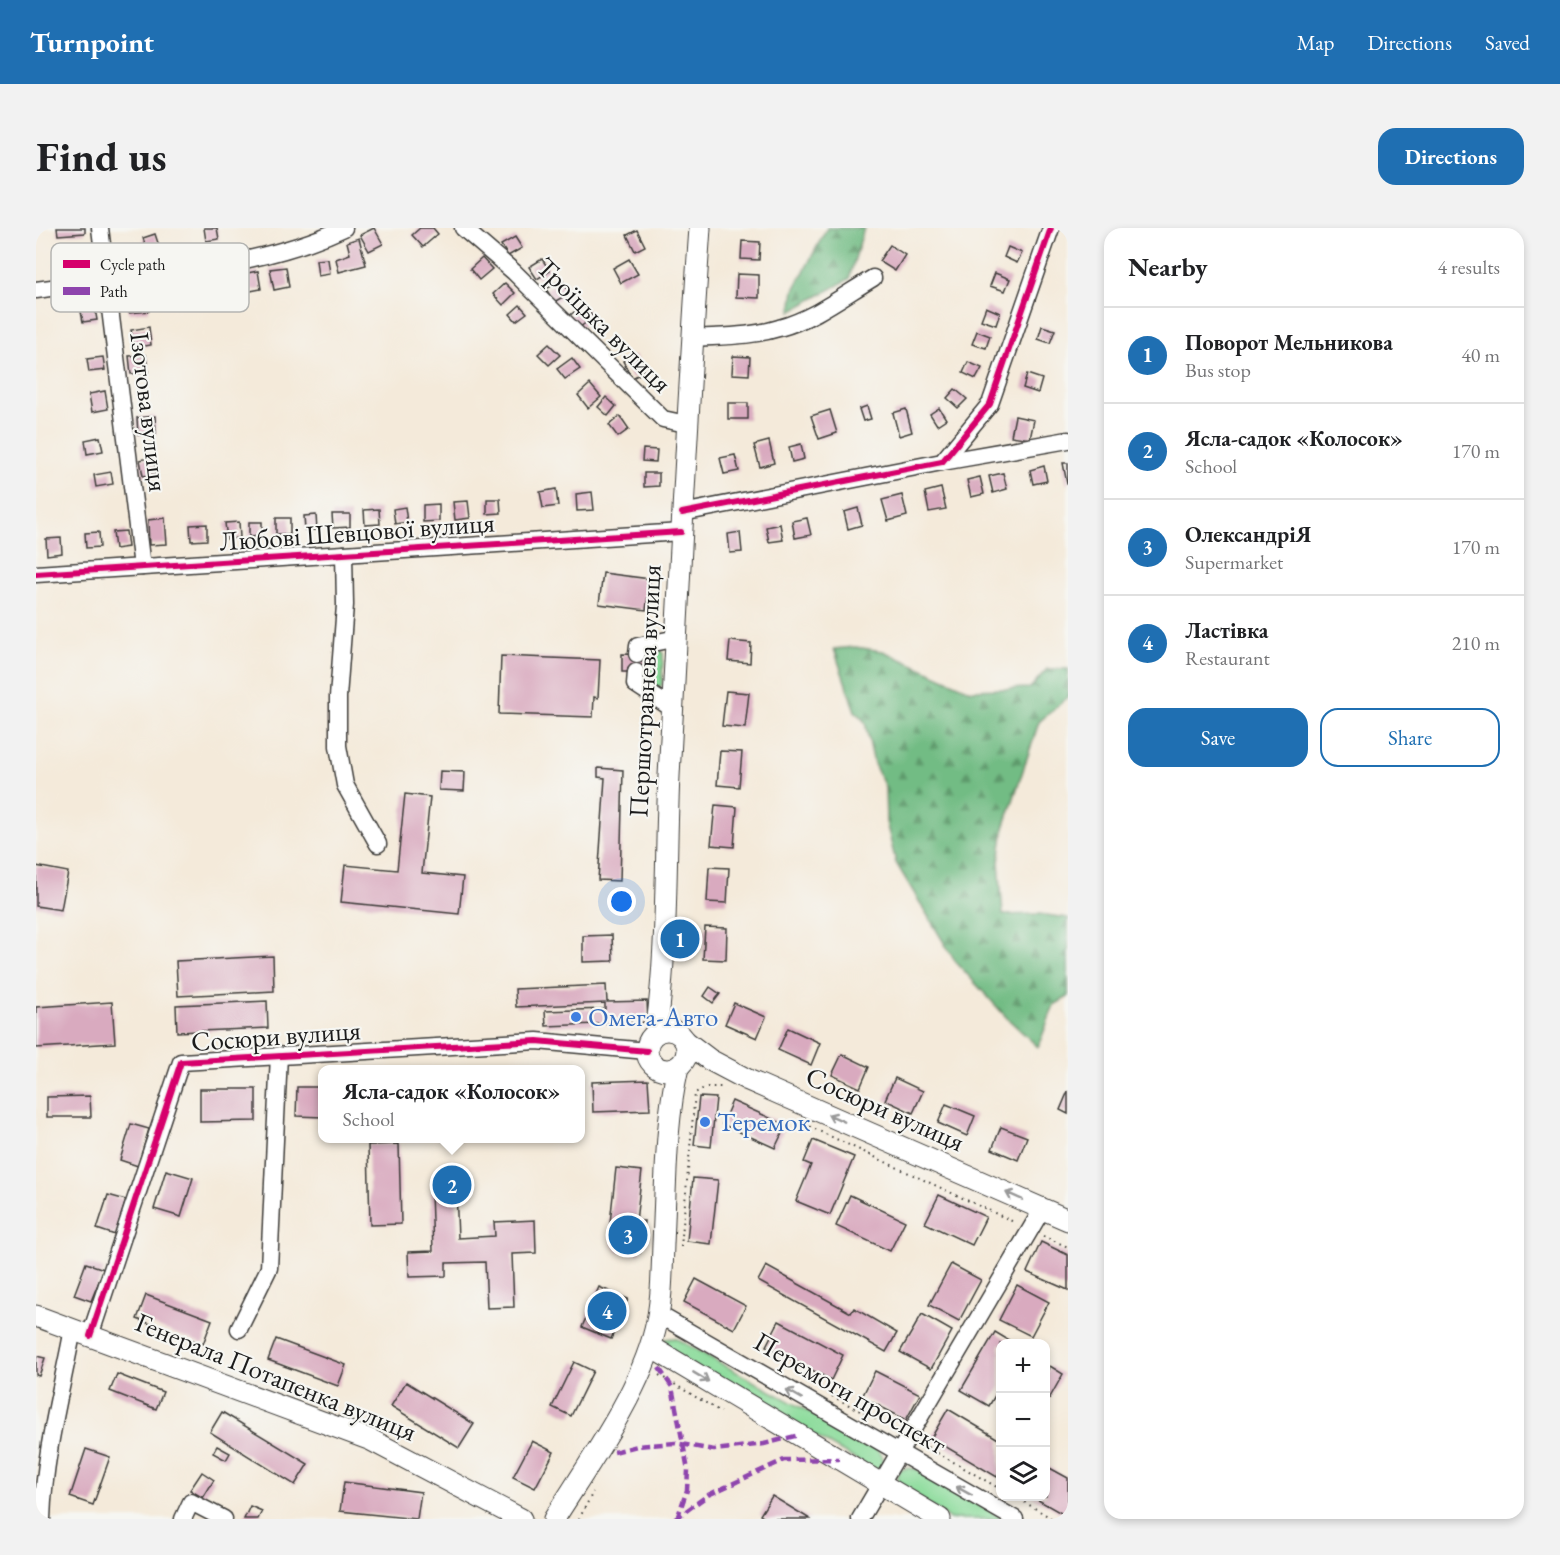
<!DOCTYPE html>
<html lang="en">
<head>
<meta charset="utf-8">
<style>
  :root { --surface:#fff; --page:#f2f2f2; --text:#202124; --muted:#757577; --line:#e0e0e0; --accent:#1f6fb2 }
  body { margin:0; font-family:"EB Garamond",serif; background:var(--page); color:var(--text) }
  .controls { position:absolute; right:18px; bottom:18px; display:grid; overflow:hidden; border-radius:12px; box-shadow:0 3px 9px #0003 }
  .controls button { width:54px; height:54px; display:grid; place-items:center; padding:0; border:0; border-bottom:2px solid var(--line); background:var(--surface); color:var(--text); font:30px sans-serif }
  .you { position:absolute; left:586px; top:674px; width:21px; height:21px; margin:-15px; border:4px solid #fff; border-radius:50%; background:#1a73e8; box-shadow:0 0 0 9px #1a73e833 }
  .badge { display:grid; place-items:center; width:39px; height:39px; border-radius:50%; background:var(--accent); color:#fff; font-size:20px; font-weight:700 }
  .pin { position:absolute; translate:-50% -50%; border:3px solid #fff; box-shadow:0 2px 6px #0006 }
  .popup { position:absolute; left:282px; top:837px; width:267px; height:78px; box-sizing:border-box; display:grid; place-content:center; border-radius:12px; background:var(--surface); filter:drop-shadow(0 2px 4px #0005); font-size:20px; white-space:nowrap; color:var(--muted) }
  .popup b { font-size:22px; color:var(--text) }
  .popup::after { content:''; position:absolute; left:50%; top:100%; margin-left:-12px; border:12px solid transparent; border-top-color:var(--surface) }
  .list { margin:0; padding:0; list-style:none }
  h2 { display:flex; justify-content:space-between; align-items:center; height:78px; margin:0; padding:0 24px; font-size:26px }
  h2 small { font-size:20px; font-weight:400; color:var(--muted) }
  .list li { display:grid; grid-template-columns:39px 1fr auto; gap:18px; align-items:center; box-sizing:border-box; height:96px; padding:0 24px; border-top:2px solid var(--line) }
  .list b { display:block; font-size:22px; white-space:nowrap }
  .list p { margin:0; font-size:20px; white-space:nowrap; color:var(--muted) }
  .list em { font-size:20px; font-style:normal; color:var(--muted) }
  .actions { display:flex; gap:12px; padding:18px 24px }
  .actions a { flex:1; padding:14px 0; border:2px solid var(--accent); border-radius:18px; text-align:center; font-size:21px; color:var(--accent) }
  .actions .main { background:var(--accent); color:#fff }
  .icon { flex:none; width:33px; height:33px; fill:none; stroke:currentColor; stroke-width:2; stroke-linecap:round; stroke-linejoin:round }
  .map { position:relative; flex:none; width:1032px; height:1291px; overflow:hidden; border-radius:18px }
  header { display:flex; align-items:center; gap:36px; box-sizing:border-box; height:84px; padding:0 30px; background:var(--accent); color:#fff }
  header strong { font-size:28px }
  nav { display:flex; gap:33px; margin-inline-start:auto; font-size:21px }
  .intro { display:flex; align-items:center; justify-content:space-between; box-sizing:border-box; height:144px; padding:0 36px }
  h1 { margin:0; font-size:42px }
  .button { padding:15px 27px; border-radius:18px; background:var(--accent); color:#fff; font-size:21px; font-weight:700 }
  main { display:flex; gap:36px; padding:0 36px }
  aside { flex:1; background:var(--surface); border-radius:18px; box-shadow:0 3px 9px #0003 }
  .map>svg:first-child { display:block }
</style>
</head>
<body>
<header>
<strong>Turnpoint</strong>
<nav><a>Map</a><a>Directions</a><a>Saved</a></nav>
</header>
<div class="intro"><h1>Find us</h1><a class="button">Directions</a></div>
<main>
<div class="map">
<svg width="1032" height="1291" viewBox="0 0 1032 1291">
  <defs>
    <pattern id="forest-firs" width="22" height="20" patternUnits="userSpaceOnUse" patternTransform="scale(1.5)"><rect width="22" height="20" fill="#72bc84"/><path d="M5 1l3.5 6h-7zM16 11l3.5 6h-7z" fill="#5d986b"/></pattern>
  </defs>
  <rect width="100%" height="100%" fill="#f6f6f2"/>
  <filter id="ink" filterUnits="userSpaceOnUse"><feTurbulence type="fractalNoise" baseFrequency=".0167" numOctaves="2"/><feDisplacementMap in="SourceGraphic" scale="12" xChannelSelector="R" yChannelSelector="G"/><feConvolveMatrix kernelMatrix="1 2 1 2 8 2 1 2 1" color-interpolation-filters="sRGB"/></filter>
  <filter id="wash" filterUnits="userSpaceOnUse"><feTurbulence type="fractalNoise" baseFrequency=".008" numOctaves="4" result="noise"/><feDisplacementMap in="SourceGraphic" scale="24" xChannelSelector="R" yChannelSelector="G"/><feGaussianBlur stdDeviation="1.35" result="paint"/><feColorMatrix in="noise" values="0 0 0 0 0 0 0 0 0 0 0 0 0 0 0 0 0 1.4 0 .05"/><feComposite in="paint" operator="in"/></filter>
  <g filter="url(#wash)">
    <rect width="100%" height="100%" fill="#f4eada"/>
    <g fill="#8ddc9c" stroke="#547c5c" stroke-width="1.5">
      <path d="M624,421L627,426L626,457L620,461L614,456L615,424Z"/>
      <path d="M639,1110L840,1221L846,1227L848,1237L841,1244L628,1121L629,1111Z"/>
      <path d="M871,1240L880,1241L968,1291H914L862,1256L861,1247L864,1242Z"/>
    </g>
    <g fill="url(#forest-firs)" stroke="#476c50" stroke-width="1.5">
      <path d="M791,0H828L813,51L755,83L758,62Z"/>
      <path d="M819,419L847,423L934,462L994,460L1011,441H1032V469L1003,494L968,600L963,634L967,687L1003,686L1032,690V769L1018,777L1002,819L972,791L919,733L860,635L850,594L849,559L838,536L829,494L819,483L798,421Z"/>
    </g>
    <g id="blocks">
      <g fill="#d9aabf">
        <path d="M21,0H49V5L22,7Z"/>
        <path d="M168,0H181L183,11L170,13Z"/>
        <path d="M338,0L347,16L333,23L324,7Z"/>
        <path d="M384,0H397L402,6L387,19L376,7Z"/>
        <path d="M601,2L609,18L599,23L591,7Z"/>
        <path d="M119,6L123,18L111,23L107,10Z"/>
        <path d="M479,9L486,20L472,28L465,17Z"/>
        <path d="M323,10L330,37L303,44L300,31L314,26L311,14Z"/>
        <path d="M706,13L724,14L723,32L705,31Z"/>
        <path d="M854,17L869,27L859,43L843,33Z"/>
        <path d="M972,19L986,25L981,35L968,29Z"/>
        <path d="M49,21L52,41L37,43L34,23Z"/>
        <path d="M446,30L456,41L443,52L434,41Z"/>
        <path d="M292,31L294,46L282,48L280,32Z"/>
        <path d="M506,31L514,43L501,51L493,39Z"/>
        <path d="M593,31L602,46L585,55L577,40Z"/>
        <path d="M250,39L253,59L238,62L234,41Z"/>
        <path d="M222,43L225,61L209,64L206,46Z"/>
        <path d="M959,45L974,51L969,63L954,58Z"/>
        <path d="M701,46L723,47V70L700,69Z"/>
        <path d="M192,50L195,67L181,69L178,52Z"/>
        <path d="M526,52L534,65L518,74L510,61Z"/>
        <path d="M162,55L165,72L150,74L147,57Z"/>
        <path d="M469,55L479,65L467,77L457,66Z"/>
        <path d="M111,66L113,83L93,85L91,67Z"/>
        <path d="M58,75L61,92L47,94L44,78Z"/>
        <path d="M484,77L491,85L480,93L474,86Z"/>
        <path d="M547,77L557,89L543,100L533,88Z"/>
        <path d="M950,79L964,85L960,97L945,92Z"/>
        <path d="M1006,98L1019,102L1014,115L1002,111Z"/>
        <path d="M113,99L115,117L98,120L95,102Z"/>
        <path d="M941,103L954,108L950,120L936,116Z"/>
        <path d="M513,116L524,127L513,137L502,126Z"/>
        <path d="M110,127L112,144L95,146L93,128Z"/>
        <path d="M599,127L608,144L596,150L587,133Z"/>
        <path d="M697,128L714,129L713,147L696,146Z"/>
        <path d="M67,129L69,142L53,144L51,131Z"/>
        <path d="M536,130L544,141L529,151L521,141Z"/>
        <path d="M932,134L946,140L940,151L927,145Z"/>
        <path d="M991,146L1006,151L1002,165L987,160Z"/>
        <path d="M554,156L565,169L552,180L542,167Z"/>
        <path d="M919,161L931,171L922,180L911,170Z"/>
        <path d="M69,163L72,181L56,184L53,166Z"/>
        <path d="M570,169L580,178L572,188L562,179Z"/>
        <rect x="692" y="175" width="20" height="16"/>
        <path d="M831,178L835,191L827,193L823,181Z"/>
        <path d="M903,180L910,191L901,197L894,186Z"/>
        <path d="M870,181L876,204L863,208L857,185Z"/>
        <path d="M794,182L801,205L783,211L775,188Z"/>
        <path d="M119,188L120,206L102,207L101,190Z"/>
        <path d="M584,188L593,201L582,209L573,197Z"/>
        <path d="M979,188L998,192L994,211L975,208Z"/>
        <path d="M64,209L67,223L51,226L49,212Z"/>
        <path d="M733,213L738,235L724,239L718,217Z"/>
        <path d="M765,216L768,231L756,234L753,219Z"/>
        <path d="M607,221L621,222L620,234L606,233Z"/>
        <path d="M699,227L703,243L688,246L684,230Z"/>
        <path d="M117,229L120,246L107,248L104,232Z"/>
        <path d="M1027,235H1032V256H1031Z"/>
        <path d="M1008,238L1011,253L997,256L994,242Z"/>
        <path d="M75,244L77,256L60,259L58,247Z"/>
        <path d="M608,245H623V258L608,259Z"/>
        <path d="M967,245L971,261L957,265L953,248Z"/>
        <path d="M944,249L948,266L935,269L931,252Z"/>
        <path d="M905,260L910,281L893,284L889,264Z"/>
        <path d="M520,261L522,278L507,280L504,264Z"/>
        <path d="M556,264L558,282L541,283L540,266Z"/>
        <path d="M866,267L871,288L852,293L846,272Z"/>
        <path d="M451,271H464L465,285L451,286Z"/>
        <path d="M432,273L434,290L419,292L417,274Z"/>
        <path d="M403,276V293L387,294V277Z"/>
        <path d="M369,279L371,294L359,296L357,281Z"/>
        <path d="M822,280L826,297L812,301L808,284Z"/>
        <path d="M343,281L344,296L329,297L328,282Z"/>
        <path d="M296,286H314V299L297,300Z"/>
        <path d="M280,287L281,302H269L268,288Z"/>
        <path d="M129,290L131,316L113,317L112,292Z"/>
        <rect x="240" y="290" width="14" height="16"/>
        <path d="M771,290L775,307L759,310L756,293Z"/>
        <path d="M203,294L204,310L191,311L189,295Z"/>
        <path d="M213,294H226V308L213,309Z"/>
        <path d="M171,296V312L155,313L154,297Z"/>
        <path d="M744,296L747,312L733,314L730,299Z"/>
        <path d="M90,303L92,319L79,321L77,304Z"/>
        <path d="M63,304L64,319L50,320L49,305Z"/>
        <path d="M704,304L706,324L694,325L692,306Z"/>
        <path d="M25,310L26,325L11,327L10,311Z"/>
        <path d="M567,345L614,351L610,382L563,376Z"/>
        <path d="M694,413L715,415L714,435L692,433Z"/>
        <path d="M586,426L612,427V444H586Z"/>
        <path d="M465,428L564,432L562,470L558,469L557,489L463,486Z"/>
        <path d="M690,463L713,465L709,500L686,498Z"/>
        <path d="M684,523L706,524L703,559L681,557Z"/>
        <path d="M562,540L587,542L584,653L562,652L569,550L562,549Z"/>
        <path d="M404,543L429,544L428,563L403,562Z"/>
        <path d="M369,566L394,569L386,645L427,649L423,686L305,674L309,637L361,642Z"/>
        <path d="M679,577L701,579L698,619L675,617Z"/>
        <path d="M0,638L32,644L25,682L0,678Z"/>
        <path d="M673,639L693,640L691,675L671,674Z"/>
        <path d="M669,699L691,700L690,732L667,731Z"/>
        <path d="M576,707L577,733L547,734V708Z"/>
        <path d="M237,728L238,763L142,768L140,733Z"/>
        <path d="M570,757L571,774L611,773L612,794L510,798L509,783L569,781V775L480,779L479,761Z"/>
        <path d="M674,759L684,766L677,775L668,768Z"/>
        <path d="M231,773L232,800L141,804L140,777Z"/>
        <path d="M76,774L79,815L0,820V779Z"/>
        <path d="M698,775L730,789L721,810L689,796Z"/>
        <path d="M752,800L784,815L775,837L742,822Z"/>
        <path d="M806,826L833,839L824,860L796,847Z"/>
        <path d="M859,850L887,863L877,885L849,872Z"/>
        <path d="M612,852L614,882L557,884L556,854Z"/>
        <path d="M261,859H287V889L260,888Z"/>
        <path d="M164,861H220V893L164,894Z"/>
        <path d="M1032,863V886L1024,882Z"/>
        <path d="M54,868L55,889H11V869Z"/>
        <path d="M663,869L680,870L675,919L658,917Z"/>
        <path d="M696,873L750,897L739,920L686,896Z"/>
        <path d="M910,876L939,888L931,908L902,895Z"/>
        <path d="M95,896L113,901L102,938L84,932Z"/>
        <path d="M965,899L991,909L982,932L956,921Z"/>
        <path d="M777,912L818,929L794,987L760,973L775,937L768,934Z"/>
        <path d="M363,916L365,996L334,997L332,917Z"/>
        <path d="M580,940L606,943L600,993H608L604,1025L583,1023L576,1017L579,995H574Z"/>
        <path d="M130,942L157,950L145,989L118,981Z"/>
        <path d="M657,950L682,952L675,1016L651,1013Z"/>
        <path d="M420,962L422,1010L459,1008L458,994L499,992L500,1025L476,1026L478,1079L451,1080L449,1034L410,1035V1048L373,1049L372,1024L397,1023L395,963Z"/>
        <path d="M72,967L90,972L79,1007L61,1001Z"/>
        <path d="M814,967L869,993L854,1023L800,998Z"/>
        <path d="M903,967L950,989L936,1017L889,995Z"/>
        <path d="M1005,1014L1032,1027V1062L991,1044Z"/>
        <path d="M50,1035L68,1041L55,1073L38,1067Z"/>
        <path d="M915,1036L945,1052L923,1093L893,1077Z"/>
        <path d="M730,1038L815,1085L818,1080L861,1105L850,1124L722,1053Z"/>
        <path d="M660,1051L710,1078L698,1101L648,1074Z"/>
        <path d="M981,1057L1013,1074L995,1108L963,1092Z"/>
        <path d="M563,1059L592,1071L575,1111L546,1099Z"/>
        <path d="M110,1067L176,1092L167,1116L101,1091Z"/>
        <path d="M886,1086L916,1103L895,1141L864,1124Z"/>
        <path d="M743,1093L807,1127L795,1152L730,1118Z"/>
        <path d="M959,1104L979,1116H964V1159L953,1178L925,1162Z"/>
        <path d="M240,1111L310,1137L302,1158L232,1132Z"/>
        <path d="M0,1128L9,1130L3,1148L0,1147Z"/>
        <path d="M538,1134L557,1143L535,1188L516,1179Z"/>
        <path d="M1014,1138L1027,1146L1013,1171L1010,1169V1146Z"/>
        <path d="M839,1143L884,1166L870,1192L826,1169Z"/>
        <path d="M81,1146L127,1164L120,1181L74,1163Z"/>
        <path d="M370,1154L438,1196L423,1220L355,1178Z"/>
        <path d="M912,1181L964,1212V1243L961,1249L895,1210Z"/>
        <path d="M186,1184L272,1236L259,1257L174,1204Z"/>
        <path d="M496,1213L518,1224L499,1260L477,1249Z"/>
        <path d="M181,1218L194,1225L190,1232L177,1225Z"/>
        <path d="M50,1221L74,1229L57,1277L34,1269Z"/>
        <path d="M1010,1238L1032,1250V1289L995,1268H1010Z"/>
        <path d="M166,1244L178,1252L167,1270L154,1262Z"/>
        <path d="M308,1254L385,1264L381,1291L304,1283Z"/>
        <path d="M736,1268L774,1291H730L724,1287Z"/>
        <path d="M214,1278L226,1283L222,1291H208Z"/>
      </g>
    </g>
  </g>
  <g filter="url(#ink)">
    <use href="#blocks" fill-opacity="0" stroke="#3c3b38" stroke-width="1.5"/>
    <g fill="none" stroke-linecap="round" stroke-linejoin="round">
      <defs>
        <g id="minor">
          <path d="M64,0L106,339"/>
          <path d="M427,0L478,44L627,191L650,196"/>
          <path d="M0,62C98,48 219,42 308,0"/>
          <path d="M656,110C685,108 715,109 743,100C777,91 807,68 837,50"/>
          <path d="M906,234L1032,212"/>
          <path d="M646,285L906,234L954,176L1015,0"/>
          <path d="M308,326L309,377L302,469V518L309,557L342,616"/>
          <path d="M0,346L645,304"/>
          <path d="M601,426L602,418L641,410"/>
          <path d="M600,444L599,456L637,481"/>
          <path d="M622,1086L979,1291"/>
          <path d="M203,1101L233,1040L243,827"/>
          <path d="M54,1108L145,834L501,813L611,823"/>
          <path d="M6,1291C8,1227 25,1164 37,1101"/>
          <path d="M147,1291L155,1274L188,1291"/>
          <path d="M824,1291L1007,980"/>
        </g>
        <g id="major">
          <circle cx="631" cy="822" r="20"/>
          <path d="M620,805C632,720 629,634 633,548C643,365 651,182 664,0"/>
          <path d="M649,813L674,832L712,852L1032,992"/>
          <path d="M0,1088L335,1212L485,1291"/>
          <path d="M615,1119L904,1291"/>
          <path d="M518,1291C552,1237 604,1164 619,1102C626,1075 626,1044 627,1016C630,956 629,897 642,839"/>
        </g>
      </defs>
      <use href="#minor" stroke="#3c3b38" stroke-width="19"/>
      <use href="#major" stroke="#3c3b38" stroke-width="23"/>
      <g stroke="#3c3b38" stroke-width="2" stroke-dasharray="1.5 4.5" stroke-linecap="butt">
        <path d="M768,896L980,995"/>
        <path d="M1007,1008L1032,1019"/>
        <path d="M645,1019L659,865L670,859H687"/>
        <path d="M623,1147L685,1184"/>
        <path d="M796,1168L860,1202"/>
        <path d="M886,1216L964,1261"/>
        <path d="M978,1268L1017,1291"/>
        <path d="M543,1291L557,1264"/>
      </g>
      <use href="#minor" stroke="#fff" stroke-width="16"/>
      <use href="#major" stroke="#fff" stroke-width="21"/>
      <g stroke="#8e44ad" stroke-width="4.5" stroke-dasharray="9 4.5" stroke-linecap="butt">
        <path d="M623,1140L636,1159L652,1242L651,1262L642,1288"/>
        <path d="M578,1224L601,1218L639,1215L678,1222L728,1216L763,1207"/>
        <path d="M639,1291L672,1267L748,1232L803,1231"/>
      </g>
      <defs>
        <g id="cycleway">
          <path d="M646,285L906,234L954,176L1015,0"/>
          <path d="M0,346L645,304"/>
          <path d="M54,1108L145,834L501,813L611,823"/>
        </g>
      </defs>
      <use href="#cycleway" stroke="#f6f6f2" stroke-width="10"/>
      <use href="#cycleway" stroke="#d6006c" stroke-width="6"/>
    </g>
    <defs><path id="oneway-shaft" d="M-6 0H5M1.5-3L5.5 0L1.5 3" fill="none" stroke-width="1.6" stroke-linecap="round" stroke-linejoin="round" transform="scale(1.5)"/></defs>
    <g stroke="#999">
      <use href="#oneway-shaft" transform="translate(800 890) rotate(-156)"/>
      <use href="#oneway-shaft" transform="translate(978 968) rotate(-156)"/>
      <use href="#oneway-shaft" transform="translate(665 1149) rotate(31)"/>
      <use href="#oneway-shaft" transform="translate(758 1166) rotate(-150)"/>
      <use href="#oneway-shaft" transform="translate(928 1263) rotate(-151)"/>
    </g>
  </g>
  <g fill="#3f7fe0" stroke="#f6f6f2" stroke-width="2">
    <circle cx="540" cy="789" r="6"/>
    <circle cx="669" cy="894" r="6"/>
  </g>
  <g text-anchor="middle" stroke-width="4.5" stroke-linejoin="round" paint-order="stroke">
    <g font-size="27" fill="#1c1c1c" stroke="#f6f6f2">
      <text transform="translate(568 97) rotate(45)" y="9">Троїцька вулиця</text>
      <text transform="translate(113 184) rotate(83)" y="9">Ізотова вулиця</text>
      <text transform="translate(321 304) rotate(-4)" y="9">Любові Шевцової вулиця</text>
      <text transform="translate(609 463) rotate(-87)" y="9">Першотравнева вулиця</text>
      <text transform="translate(240 808) rotate(-4)" y="9">Сосюри вулиця</text>
      <text transform="translate(849 881) rotate(24)" y="9">Сосюри вулиця</text>
      <text transform="translate(240 1149) rotate(22)" y="9">Генерала Потапенка вулиця</text>
      <text transform="translate(814 1165) rotate(30)" y="9">Перемоги проспект</text>
    </g>
    <g font-size="27" fill="#366cbe" stroke="#f6f6f2" text-anchor="start">
      <text x="552" y="798">Омега-Авто</text>
      <text x="681" y="903">Теремок</text>
    </g>
  </g>
  <rect x="15" y="15" width="198" height="69" rx="9" fill="#f6f6f2" stroke="#b5b5b2" stroke-width="1.5"/>
  <rect x="27" y="32" width="27" height="8" fill="#d6006c"/>
  <rect x="27" y="59" width="27" height="8" fill="#8e44ad"/>
  <g font-size="16" fill="#1c1c1c">
    <text x="64" y="42">Cycle path</text>
    <text x="64" y="69">Path</text>
  </g>
</svg>
<div class="controls">
<button>+</button>
<button>−</button>
<button><svg class="icon" aria-label="layers" viewBox="0 0 24 24"><path d="M12 4l9 5-9 5-9-5zM3 14l9 5 9-5"/></svg></button>
</div>
<div class="you"></div>
<div class="pin badge" style="left:644px;top:711px">1</div>
<div class="pin badge" style="left:416px;top:957px">2</div>
<div class="popup"><b>Ясла-садок «Колосок»</b>School</div>
<div class="pin badge" style="left:592px;top:1007px">3</div>
<div class="pin badge" style="left:571px;top:1083px">4</div>
</div>
<aside>
<h2>Nearby<small>4 results</small></h2>
<ul class="list">
<li><span class="badge">1</span><div><b>Поворот Мельникова</b><p>Bus stop</p></div><em>40 m</em></li>
<li><span class="badge">2</span><div><b>Ясла-садок «Колосок»</b><p>School</p></div><em>170 m</em></li>
<li><span class="badge">3</span><div><b>ОлександріЯ</b><p>Supermarket</p></div><em>170 m</em></li>
<li><span class="badge">4</span><div><b>Ластівка</b><p>Restaurant</p></div><em>210 m</em></li>
</ul>
<div class="actions"><a class="main">Save</a><a>Share</a></div>
</aside>
</main>
</body>
</html>
